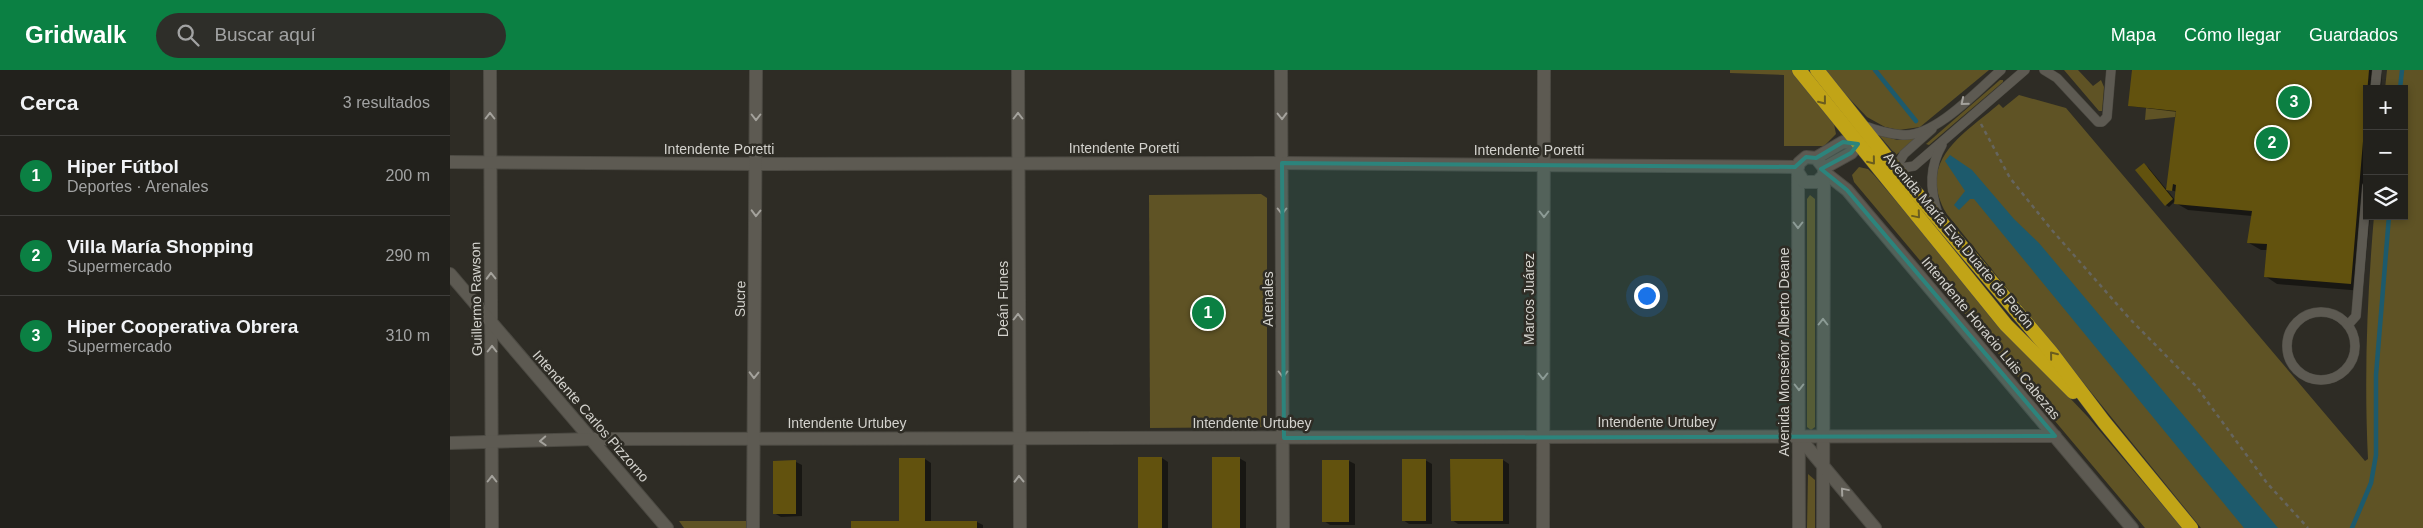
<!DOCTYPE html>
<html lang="es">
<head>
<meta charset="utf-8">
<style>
  :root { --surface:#22211c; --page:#2e2e29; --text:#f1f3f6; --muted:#a2a3a3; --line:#3f3e3b; --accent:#0b8043 }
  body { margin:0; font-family:Arial,sans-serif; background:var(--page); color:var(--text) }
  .controls { position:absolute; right:15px; top:15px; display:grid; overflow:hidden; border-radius:0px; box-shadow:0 2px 8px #0003 }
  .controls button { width:45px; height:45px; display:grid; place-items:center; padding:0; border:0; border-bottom:1px solid var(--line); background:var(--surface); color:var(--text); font:25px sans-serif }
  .you { position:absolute; left:1196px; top:225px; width:18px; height:18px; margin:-12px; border:4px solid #fff; border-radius:50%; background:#1a73e8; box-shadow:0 0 0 8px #1a73e833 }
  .badge { display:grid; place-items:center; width:32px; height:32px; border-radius:50%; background:var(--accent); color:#fff; font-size:16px; font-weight:700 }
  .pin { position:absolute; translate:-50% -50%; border:2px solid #fff; box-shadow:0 1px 5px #0006 }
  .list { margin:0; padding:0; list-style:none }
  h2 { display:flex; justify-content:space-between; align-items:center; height:65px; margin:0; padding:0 20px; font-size:21px }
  h2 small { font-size:16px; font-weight:400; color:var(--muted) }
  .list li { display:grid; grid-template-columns:32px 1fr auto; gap:15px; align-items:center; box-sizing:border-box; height:80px; padding:0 20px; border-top:1px solid var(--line) }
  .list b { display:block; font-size:19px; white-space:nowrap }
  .list p { margin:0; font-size:16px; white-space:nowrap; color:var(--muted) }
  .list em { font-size:16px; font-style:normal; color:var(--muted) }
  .icon { flex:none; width:28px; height:28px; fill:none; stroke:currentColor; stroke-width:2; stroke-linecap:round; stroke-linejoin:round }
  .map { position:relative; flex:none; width:1973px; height:458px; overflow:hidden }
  header { display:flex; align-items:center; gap:30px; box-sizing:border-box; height:70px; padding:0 25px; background:var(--accent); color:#fff }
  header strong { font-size:24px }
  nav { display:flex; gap:28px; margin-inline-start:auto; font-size:18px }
  .search { width:350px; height:45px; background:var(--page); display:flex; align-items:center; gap:12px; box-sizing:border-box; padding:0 18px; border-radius:28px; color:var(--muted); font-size:19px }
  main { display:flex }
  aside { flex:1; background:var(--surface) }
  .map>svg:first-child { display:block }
</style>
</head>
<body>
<header>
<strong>Gridwalk</strong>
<div class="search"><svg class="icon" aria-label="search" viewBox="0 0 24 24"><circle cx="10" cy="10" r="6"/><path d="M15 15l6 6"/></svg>Buscar aquí</div>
<nav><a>Mapa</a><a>Cómo llegar</a><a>Guardados</a></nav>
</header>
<main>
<aside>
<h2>Cerca<small>3 resultados</small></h2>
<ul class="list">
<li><span class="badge">1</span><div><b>Hiper Fútbol</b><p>Deportes · Arenales</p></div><em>200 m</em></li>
<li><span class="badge">2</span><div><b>Villa María Shopping</b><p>Supermercado</p></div><em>290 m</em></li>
<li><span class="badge">3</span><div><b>Hiper Cooperativa Obrera</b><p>Supermercado</p></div><em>310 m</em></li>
</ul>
</aside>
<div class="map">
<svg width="1973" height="458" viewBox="0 0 1973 458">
  <rect width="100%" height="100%" fill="#2e2c25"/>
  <g fill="#5f5325">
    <path d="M1280,0H1342L1384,54L1386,64L1374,76H1334V5L1280,3Z"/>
    <path d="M1372,0H1539L1470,57L1449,60L1435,57L1417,47Z"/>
    <path d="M1614,0H1628L1643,16L1651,10L1654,17L1652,41H1649Z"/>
    <path d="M1937,0H1973V458H1751L1496,143C1466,90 1514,64 1549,34L1553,38L1569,25L1616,38L1915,391L1918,389C1914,308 1917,228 1924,146H1954V19H1935Z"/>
    <path d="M1550,10H1553V12L1479,75L1476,74Z"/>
    <path d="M1696,38L1726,41L1725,47L1695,50Z"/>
    <path d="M1428,64L1447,70L1469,66L1446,85Z"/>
    <path d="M1409,97L1418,99L1424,105L1556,261L1638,347L1732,458H1695L1404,112L1402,105Z"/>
    <path d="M811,124L817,128V357L700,358L699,125Z"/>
    <path d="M1360,125L1365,129V357L1361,360L1357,357V129Z"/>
    <path d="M1358,404L1365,410V458H1357Z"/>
    <path d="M229,451H296V458H234Z"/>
  </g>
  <path fill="#1d5a6c" d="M1500,85L1522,100L1564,149L1589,173L1828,458H1794L1524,129H1520L1509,140L1504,135L1515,121L1495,91Z"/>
  <g fill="#0007">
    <path d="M1683,0H1932L1931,19H1917V146H1920L1913,221L1827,214L1815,206L1818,180H1811L1799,173L1802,146L1738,140L1724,132L1719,137L1716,135L1697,96L1726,131L1727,122L1718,119L1727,42L1679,36Z"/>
    <path d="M712,388L718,392V458H689Z"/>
    <path d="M789,388L796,392V458H763Z"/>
    <path d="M475,389L481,393V452H527L533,455V458H402L450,452Z"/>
    <path d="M975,390L982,394V454H959L953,450Z"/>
    <path d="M1053,390L1059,394V454H1008L1002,450Z"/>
    <path d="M899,391L905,394V455H880L874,451Z"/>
    <path d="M346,392L352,395V446L331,447L324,443Z"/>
  </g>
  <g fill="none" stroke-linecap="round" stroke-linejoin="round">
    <g stroke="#1d5a6c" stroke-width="4.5">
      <path d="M1425,0L1466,51"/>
      <path d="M1950,19L1952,0"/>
      <path d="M1902,458L1921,413L1926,385V305L1939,146"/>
    </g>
  </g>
  <g fill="#62520e">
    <path d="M1682,0H1919L1901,214L1814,207L1817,174L1797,173L1802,141L1724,134L1726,115L1723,114L1722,121L1716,120L1726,41L1678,36Z"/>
    <path d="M1694,93L1723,129L1715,136L1685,100Z"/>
    <rect x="688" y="387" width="24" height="71"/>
    <rect x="762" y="387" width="28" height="71"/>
    <path d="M449,388H475V451H527V458H401V451H449Z"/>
    <rect x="952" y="389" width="24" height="62"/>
    <path d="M1000,389H1053V451H1001Z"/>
    <path d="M346,390V444H323V391Z"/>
    <rect x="872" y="390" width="27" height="62"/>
  </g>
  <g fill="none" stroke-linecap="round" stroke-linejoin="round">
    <defs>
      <g id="service">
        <path d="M1594,0L1607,8L1648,52H1652L1657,47L1661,0"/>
        <path d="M1925,19L1927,0"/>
        <path d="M1412,55C1425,60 1439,64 1453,65C1485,67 1528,20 1551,0"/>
        <path d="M1446,99L1464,96L1575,0"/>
        <path d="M1444,101L1454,84L1482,59"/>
        <path d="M1488,144C1480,121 1479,97 1492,75"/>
        <circle cx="1871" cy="276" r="34"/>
        <path d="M1898,255L1906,246L1917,116"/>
      </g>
      <g id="minor">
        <path d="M40,0L42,458"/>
        <path d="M568,0L570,458"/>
        <path d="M831,0L833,458"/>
        <path d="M1366,88L1393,72L1408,74"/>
        <path d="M0,92L306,94L832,93L1347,97"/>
        <path d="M1374,98L1401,83L1408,74"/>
        <path d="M1374,102L1397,120L1682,458"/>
        <path d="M1348,106L1349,458"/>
        <path d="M1373,106L1367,112H1354L1347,101L1349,93L1356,87L1366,88L1374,98L1373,458"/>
        <path d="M0,204L217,458"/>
        <path d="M1349,367L1425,458"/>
        <path d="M0,373L142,369L1605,366"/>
        <path d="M303,458L306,0"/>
        <path d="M1093,458L1094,0"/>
      </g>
      <g id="trunk">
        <path d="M1349,0L1556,255L1623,322"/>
        <path d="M1367,0L1446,99L1601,282L1654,352L1741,458"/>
      </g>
    </defs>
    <use href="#service" stroke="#4c4a43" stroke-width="10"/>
    <use href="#minor" stroke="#4c4a43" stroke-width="14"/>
    <use href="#trunk" stroke="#4c4a43" stroke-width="15"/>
    <path stroke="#66655e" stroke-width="2.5" stroke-dasharray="4 4" stroke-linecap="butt" d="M1531,54L1560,108L1601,159L1679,248L1746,316L1817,413L1858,458"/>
    <use href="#service" stroke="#5d5a52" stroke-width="9"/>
    <use href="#minor" stroke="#5d5a52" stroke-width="12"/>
    <use href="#trunk" stroke="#c1a417" stroke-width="14"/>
  </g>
  <defs><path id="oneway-chevron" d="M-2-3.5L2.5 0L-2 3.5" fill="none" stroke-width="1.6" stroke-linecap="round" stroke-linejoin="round" transform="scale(1.25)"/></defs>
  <g stroke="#695c1f">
    <use href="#oneway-chevron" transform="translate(1373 31) rotate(52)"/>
    <use href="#oneway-chevron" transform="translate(1422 91) rotate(51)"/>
    <use href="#oneway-chevron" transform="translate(1467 145) rotate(50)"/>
    <use href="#oneway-chevron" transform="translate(1603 285) rotate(-129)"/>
  </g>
  <g stroke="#a4a29c">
    <use href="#oneway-chevron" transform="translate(1514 32) rotate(140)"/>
    <use href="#oneway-chevron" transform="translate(40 46) rotate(-90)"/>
    <use href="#oneway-chevron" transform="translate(568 46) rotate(-90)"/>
    <use href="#oneway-chevron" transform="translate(832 46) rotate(89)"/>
    <use href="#oneway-chevron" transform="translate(306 47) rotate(90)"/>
    <use href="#oneway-chevron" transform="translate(832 141) rotate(90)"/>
    <use href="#oneway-chevron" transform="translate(306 143) rotate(91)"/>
    <use href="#oneway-chevron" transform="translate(1094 144) rotate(90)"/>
    <use href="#oneway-chevron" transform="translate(1348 155) rotate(90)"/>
    <use href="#oneway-chevron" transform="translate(41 206) rotate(-91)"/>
    <use href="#oneway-chevron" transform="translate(568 247) rotate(-90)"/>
    <use href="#oneway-chevron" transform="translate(1373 252) rotate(-90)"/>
    <use href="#oneway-chevron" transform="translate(42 279) rotate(-90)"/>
    <use href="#oneway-chevron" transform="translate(833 304) rotate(90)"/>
    <use href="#oneway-chevron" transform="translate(304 305) rotate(91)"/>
    <use href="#oneway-chevron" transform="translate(1093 306) rotate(90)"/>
    <use href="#oneway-chevron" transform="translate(1349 317) rotate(90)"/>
    <use href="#oneway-chevron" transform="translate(93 371) rotate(177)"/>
    <use href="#oneway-chevron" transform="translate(42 409) rotate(-90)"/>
    <use href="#oneway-chevron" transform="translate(569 409) rotate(-91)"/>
    <use href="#oneway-chevron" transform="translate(1394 421) rotate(-130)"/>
  </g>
  <path fill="#2c847c" fill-opacity="0.2" stroke="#2c847c" stroke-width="4" stroke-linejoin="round" d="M1393,72L1408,74L1401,83L1371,99L1397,120L1605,366L834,368L832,93L1345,97L1356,87L1366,88Z"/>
  <g text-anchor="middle" stroke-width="5" stroke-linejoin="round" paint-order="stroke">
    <g font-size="14" fill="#d3d2cd" stroke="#2e2c25">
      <text x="674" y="83">Intendente Poretti</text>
      <text x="269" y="84">Intendente Poretti</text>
      <text x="1079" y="85">Intendente Poretti</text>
      <text transform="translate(1509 170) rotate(50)" y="5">Avenida María Eva Duarte de Perón</text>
      <text transform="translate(26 229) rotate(-91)" y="5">Guillermo Rawson</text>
      <text transform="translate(290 229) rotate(-89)" y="5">Sucre</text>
      <text transform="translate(553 229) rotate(-90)" y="5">Deán Funes</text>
      <text transform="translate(818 229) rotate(-90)" y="5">Arenales</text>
      <text transform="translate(1079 229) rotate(-90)" y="5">Marcos Juárez</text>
      <text transform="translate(1541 268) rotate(50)" y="5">Intendente Horacio Luis Cabezas</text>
      <text transform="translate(1334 282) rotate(-90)" y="5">Avenida Monseñor Alberto Deane</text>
      <text transform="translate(141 346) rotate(49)" y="5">Intendente Carlos Pizzorno</text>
      <text x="1207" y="357">Intendente Urtubey</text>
      <text x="397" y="358">Intendente Urtubey</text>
      <text x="802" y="358">Intendente Urtubey</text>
    </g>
  </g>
</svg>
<div class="controls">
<button>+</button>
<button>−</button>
<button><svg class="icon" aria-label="layers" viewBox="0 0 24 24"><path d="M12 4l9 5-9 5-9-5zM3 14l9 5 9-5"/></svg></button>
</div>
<div class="you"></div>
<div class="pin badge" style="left:758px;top:243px">1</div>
<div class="pin badge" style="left:1822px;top:73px">2</div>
<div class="pin badge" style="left:1844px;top:32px">3</div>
</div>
</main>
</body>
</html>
